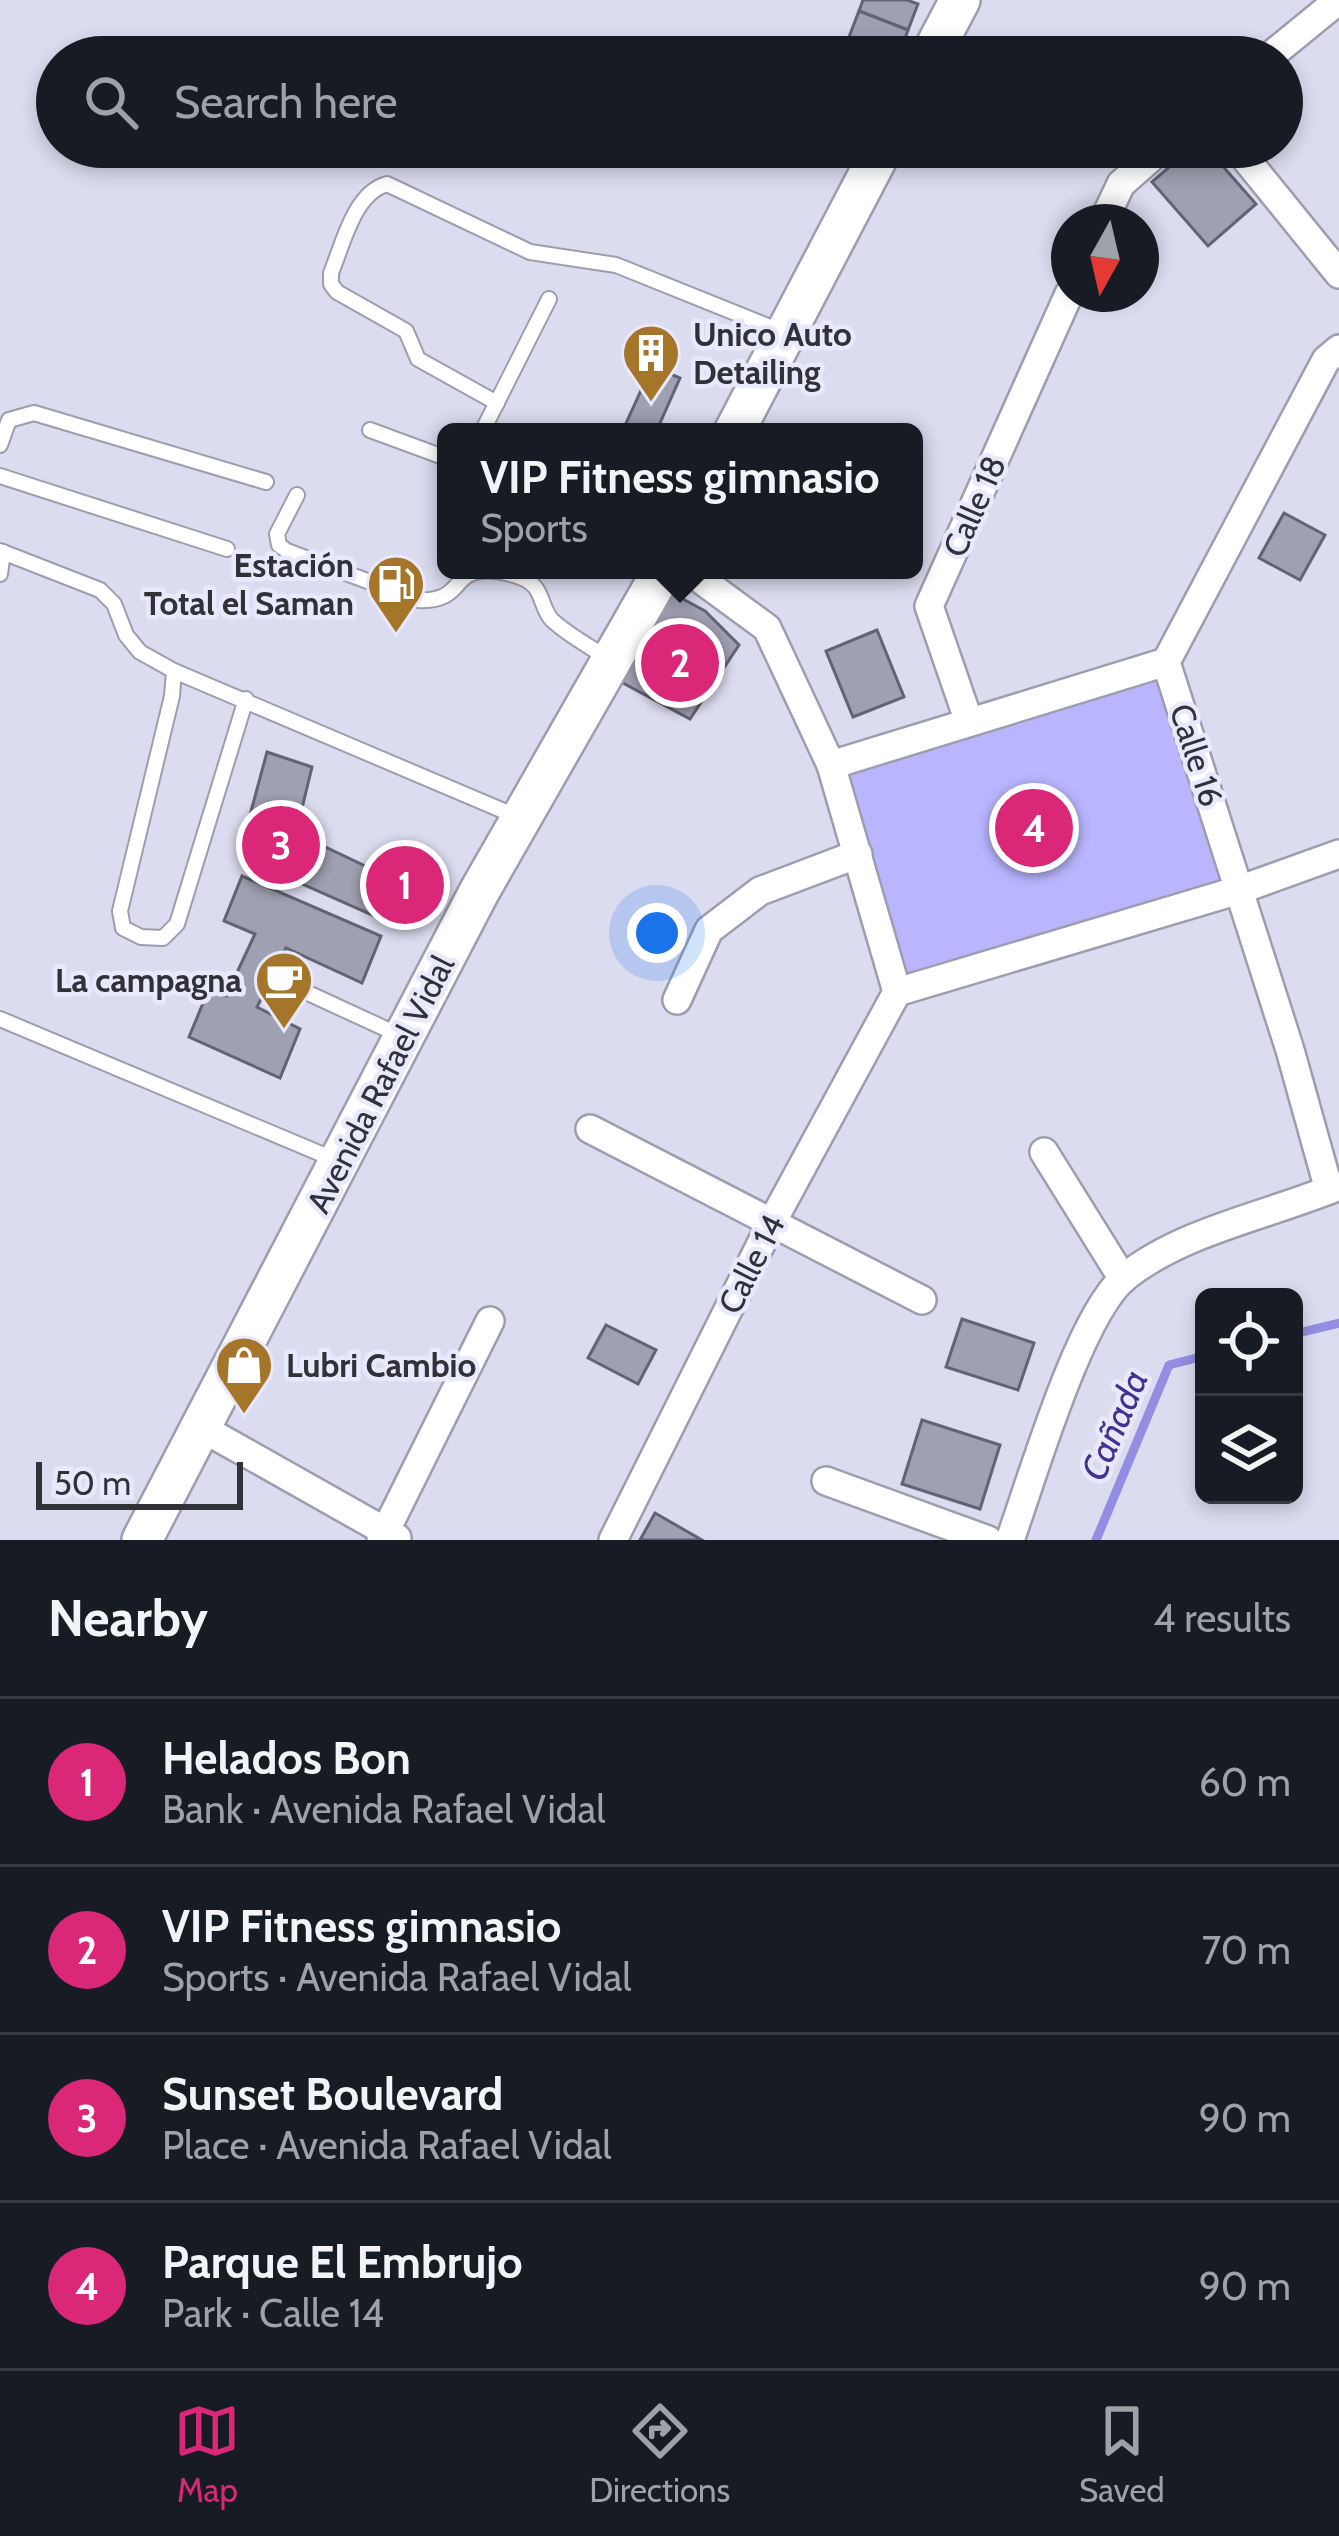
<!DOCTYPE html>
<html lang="en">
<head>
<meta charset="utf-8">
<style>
  :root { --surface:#171b24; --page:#242831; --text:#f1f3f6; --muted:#9ea1a6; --line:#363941; --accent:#db2777 }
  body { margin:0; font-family:Cabin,sans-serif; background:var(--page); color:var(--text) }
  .controls { position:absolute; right:36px; bottom:36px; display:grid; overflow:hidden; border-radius:18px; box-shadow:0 6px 18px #0003 }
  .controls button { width:108px; height:108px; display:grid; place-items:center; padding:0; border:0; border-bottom:3px solid var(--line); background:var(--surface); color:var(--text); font:60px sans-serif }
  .compass { position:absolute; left:1051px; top:204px; width:108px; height:108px; border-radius:50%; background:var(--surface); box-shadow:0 6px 18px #0003; rotate:188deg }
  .scale { position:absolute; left:36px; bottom:30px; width:207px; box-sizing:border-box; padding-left:12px; border:6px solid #313138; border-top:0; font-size:33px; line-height:42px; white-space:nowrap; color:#313138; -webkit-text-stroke:9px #e9e9fd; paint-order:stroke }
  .you { position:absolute; left:657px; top:933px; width:42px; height:42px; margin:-30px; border:9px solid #fff; border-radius:50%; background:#1a73e8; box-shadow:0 0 0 18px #1a73e833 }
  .badge { display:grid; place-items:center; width:78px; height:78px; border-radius:50%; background:var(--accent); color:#fff; font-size:39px; font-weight:700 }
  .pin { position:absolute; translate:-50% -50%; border:6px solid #fff; box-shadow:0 3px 12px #0006 }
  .popup { position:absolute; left:437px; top:423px; width:486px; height:156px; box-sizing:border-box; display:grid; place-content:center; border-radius:18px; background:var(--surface); filter:drop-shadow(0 3px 9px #0005); font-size:39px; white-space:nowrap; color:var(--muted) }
  .popup b { font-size:45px; color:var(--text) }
  .popup::after { content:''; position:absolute; left:50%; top:100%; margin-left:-24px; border:24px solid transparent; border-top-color:var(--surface) }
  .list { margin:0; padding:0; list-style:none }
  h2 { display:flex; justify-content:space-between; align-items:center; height:156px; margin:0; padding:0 48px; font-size:51px }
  h2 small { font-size:39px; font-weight:400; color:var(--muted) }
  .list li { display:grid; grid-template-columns:78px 1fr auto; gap:36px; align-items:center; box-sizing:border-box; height:168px; padding:0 48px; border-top:3px solid var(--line) }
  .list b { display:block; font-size:45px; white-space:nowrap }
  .list p { margin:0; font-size:39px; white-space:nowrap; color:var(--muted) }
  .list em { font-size:39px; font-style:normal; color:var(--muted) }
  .icon { flex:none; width:66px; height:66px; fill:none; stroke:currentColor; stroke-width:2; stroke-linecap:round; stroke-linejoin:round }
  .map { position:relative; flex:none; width:1339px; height:1540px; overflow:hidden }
  .search { position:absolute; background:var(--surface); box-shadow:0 6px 18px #0003; left:36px; right:36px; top:36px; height:132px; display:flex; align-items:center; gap:30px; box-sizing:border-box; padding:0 42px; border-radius:66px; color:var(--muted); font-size:45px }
  .sheet { height:828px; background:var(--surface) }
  nav { display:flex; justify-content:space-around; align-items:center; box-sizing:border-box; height:168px; border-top:3px solid var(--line); background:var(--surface); font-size:33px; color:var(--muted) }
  nav a { display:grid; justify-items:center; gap:6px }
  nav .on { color:var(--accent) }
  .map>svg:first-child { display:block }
</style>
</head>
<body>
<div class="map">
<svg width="1339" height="1540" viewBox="0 0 1339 1540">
  <rect width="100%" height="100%" fill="#dcdcf0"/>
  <path fill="#b9b6ff" d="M1166,662L1239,890L897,992L831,765Z"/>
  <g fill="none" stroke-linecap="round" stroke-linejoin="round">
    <g stroke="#938ee1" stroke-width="9">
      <path d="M1294,1334L1339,1323"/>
      <path d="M1096,1540L1169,1365L1204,1356"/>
    </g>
  </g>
  <g fill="#a0a0b3" stroke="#636375" stroke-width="3">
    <path d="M863,0H907L918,4L908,30L859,11Z"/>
    <path d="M859,11L908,30L899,56L849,37Z"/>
    <path d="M1192,147H1206L1256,204L1208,246L1152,182Z"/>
    <path d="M652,366L680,378L656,432H627L623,430Z"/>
    <path d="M1284,513L1325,535L1300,580L1259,558Z"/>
    <path d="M672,593L705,611L739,645L690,719L621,682Z"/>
    <path d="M877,630L904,697L853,717L826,651Z"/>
    <path d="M267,752L312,767L296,833L405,885L388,922L239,856Z"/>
    <path d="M242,876L381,936L362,983L286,948L257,1007L300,1029L280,1078L189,1037L208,991L226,996L255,934L224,921Z"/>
    <path d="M962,1319L1034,1343L1018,1390L946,1367Z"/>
    <path d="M606,1325L656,1350L638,1384L588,1358Z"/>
    <path d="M922,1420L1000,1445L980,1509L902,1484Z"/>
    <path d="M655,1513L702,1540H640Z"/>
  </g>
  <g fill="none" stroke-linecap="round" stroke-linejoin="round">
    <defs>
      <g id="service">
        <path d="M497,403L418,359L406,331L337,292L331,284V273C343,244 354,193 387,184L530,252L616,265L780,331"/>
        <path d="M370,430L446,458"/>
        <path d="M482,432L549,299"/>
        <path d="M0,445L9,420L34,413L266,482"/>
        <path d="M0,476L227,549"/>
        <path d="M297,495L277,534L279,545L287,551L418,600C461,603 452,573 482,571C497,570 526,575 535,587C543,597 543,611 552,620C568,635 589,646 607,658"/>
        <path d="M0,551L100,590L114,604L126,635L140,652L174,671L518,817"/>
        <path d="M0,574L3,552"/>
        <path d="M174,671L172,696L120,911L123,928L141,937L163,938L177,924L246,699"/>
        <path d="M295,987L399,1035"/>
        <path d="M0,1019L338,1161"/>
      </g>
      <g id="minor">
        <path d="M1269,57L1335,3"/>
        <path d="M1236,147L1339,274"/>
        <path d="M1103,222L1121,184L1163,147"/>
        <path d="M969,722L929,606L1069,294"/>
        <path d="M831,765L1166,662"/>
        <path d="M897,992L1239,890L1339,854"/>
        <path d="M677,1000L709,930L760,891L858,854"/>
        <path d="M590,1129L922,1300"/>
        <path d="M1044,1152L1123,1279"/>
        <path d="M1329,1190L1290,1050L1166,662L1326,360L1339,349"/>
        <path d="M202,1428L397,1538"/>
        <path d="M826,1481L988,1540"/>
        <path d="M381,1540L490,1321"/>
        <path d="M613,1540L771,1224L897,992L831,765L767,628L688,570"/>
        <path d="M1010,1540C1032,1479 1079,1315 1125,1277C1184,1230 1270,1215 1339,1186"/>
      </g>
      <g id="secondary">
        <path d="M930,57L960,0"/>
        <path d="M734,432L883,147"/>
        <path d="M142,1540L479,892L663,570"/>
      </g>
    </defs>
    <use href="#service" stroke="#9d9daf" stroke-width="18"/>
    <use href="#minor" stroke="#9d9daf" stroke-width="32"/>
    <use href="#secondary" stroke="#9d9daf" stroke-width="44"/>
    <use href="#service" stroke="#fff" stroke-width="14"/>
    <use href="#minor" stroke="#fff" stroke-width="27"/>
    <use href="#secondary" stroke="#fff" stroke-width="39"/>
  </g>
  <defs>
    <symbol id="building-pin" viewBox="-11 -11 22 30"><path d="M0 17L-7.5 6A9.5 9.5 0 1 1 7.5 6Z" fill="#a57529" stroke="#e9e9fd"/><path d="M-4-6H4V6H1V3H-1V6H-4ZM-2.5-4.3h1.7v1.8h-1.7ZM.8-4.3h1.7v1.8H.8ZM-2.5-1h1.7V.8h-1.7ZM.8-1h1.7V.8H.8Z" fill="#fff"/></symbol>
    <symbol id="fuel-pin" viewBox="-11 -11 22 30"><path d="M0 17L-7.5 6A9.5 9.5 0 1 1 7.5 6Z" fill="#a57529" stroke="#e9e9fd"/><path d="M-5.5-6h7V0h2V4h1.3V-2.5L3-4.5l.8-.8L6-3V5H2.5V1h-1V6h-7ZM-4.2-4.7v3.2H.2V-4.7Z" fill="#fff"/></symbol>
    <symbol id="cafe-pin" viewBox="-11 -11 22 30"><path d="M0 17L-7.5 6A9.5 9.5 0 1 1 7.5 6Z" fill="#a57529" stroke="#e9e9fd"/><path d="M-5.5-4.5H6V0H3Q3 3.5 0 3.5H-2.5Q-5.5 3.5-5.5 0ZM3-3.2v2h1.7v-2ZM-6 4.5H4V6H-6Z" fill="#fff"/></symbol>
    <symbol id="shop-pin" viewBox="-11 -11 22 30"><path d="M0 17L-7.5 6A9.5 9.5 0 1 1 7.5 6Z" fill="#a57529" stroke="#e9e9fd"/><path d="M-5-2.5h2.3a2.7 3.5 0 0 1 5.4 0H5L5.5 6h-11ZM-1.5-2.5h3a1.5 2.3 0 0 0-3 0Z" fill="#fff"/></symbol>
  </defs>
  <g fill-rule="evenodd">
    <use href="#building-pin" x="618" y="320" width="66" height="90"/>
    <use href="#fuel-pin" x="363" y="551" width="66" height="90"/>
    <use href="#cafe-pin" x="251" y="947" width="66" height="90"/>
    <use href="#shop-pin" x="211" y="1332" width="66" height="90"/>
  </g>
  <g text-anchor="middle" stroke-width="9" stroke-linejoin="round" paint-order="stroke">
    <g font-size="33" font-weight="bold" fill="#313138" stroke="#e9e9fd" text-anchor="start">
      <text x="693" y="346">Unico Auto<tspan x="693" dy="38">Detailing</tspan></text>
      <text x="354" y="577" text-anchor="end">Estación<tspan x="354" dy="38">Total el Saman</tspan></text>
      <text x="242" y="992" text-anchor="end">La campagna</text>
      <text x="286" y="1377">Lubri Cambio</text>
    </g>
    <g font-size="33" fill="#313138" stroke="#e9e9fd">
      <text transform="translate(974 506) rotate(-66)" y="12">Calle 18</text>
      <text transform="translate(1197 755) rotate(72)" y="12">Calle 16</text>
      <text transform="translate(380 1084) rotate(-63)" y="12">Avenida Rafael Vidal</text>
      <text transform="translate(751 1264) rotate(-63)" y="12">Calle 14</text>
    </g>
    <g font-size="36" font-style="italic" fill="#423191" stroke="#e9e9fd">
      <text transform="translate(1114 1425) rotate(-67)" y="13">Cañada</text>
    </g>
  </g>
</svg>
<div class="controls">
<button><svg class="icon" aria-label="locate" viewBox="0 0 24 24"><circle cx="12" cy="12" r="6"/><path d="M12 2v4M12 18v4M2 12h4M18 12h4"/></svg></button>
<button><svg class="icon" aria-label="layers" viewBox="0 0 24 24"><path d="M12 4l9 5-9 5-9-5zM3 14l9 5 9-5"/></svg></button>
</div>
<svg class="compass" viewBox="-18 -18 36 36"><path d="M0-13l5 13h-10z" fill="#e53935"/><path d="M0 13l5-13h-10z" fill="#9ea1a6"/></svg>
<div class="scale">50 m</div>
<div class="you"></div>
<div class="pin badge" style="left:405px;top:885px">1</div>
<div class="pin badge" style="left:680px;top:663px">2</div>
<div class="popup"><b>VIP Fitness gimnasio</b>Sports</div>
<div class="pin badge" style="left:281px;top:845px">3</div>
<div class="pin badge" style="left:1034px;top:828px">4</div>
<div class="search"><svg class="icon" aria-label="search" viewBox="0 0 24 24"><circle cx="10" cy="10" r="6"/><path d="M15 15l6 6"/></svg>Search here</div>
</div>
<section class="sheet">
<h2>Nearby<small>4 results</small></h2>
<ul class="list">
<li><span class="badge">1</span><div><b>Helados Bon</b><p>Bank · Avenida Rafael Vidal</p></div><em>60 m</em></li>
<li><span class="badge">2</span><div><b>VIP Fitness gimnasio</b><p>Sports · Avenida Rafael Vidal</p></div><em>70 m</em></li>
<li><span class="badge">3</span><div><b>Sunset Boulevard</b><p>Place · Avenida Rafael Vidal</p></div><em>90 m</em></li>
<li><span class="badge">4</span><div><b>Parque El Embrujo</b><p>Park · Calle 14</p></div><em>90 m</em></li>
</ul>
</section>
<nav>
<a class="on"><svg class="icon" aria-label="map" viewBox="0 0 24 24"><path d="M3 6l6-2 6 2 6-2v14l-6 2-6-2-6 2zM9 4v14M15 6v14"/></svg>Map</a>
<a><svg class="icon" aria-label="directions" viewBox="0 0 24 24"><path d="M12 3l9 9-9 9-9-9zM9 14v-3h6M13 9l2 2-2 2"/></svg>Directions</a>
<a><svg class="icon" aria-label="saved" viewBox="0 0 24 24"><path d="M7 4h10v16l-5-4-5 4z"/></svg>Saved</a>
</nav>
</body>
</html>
